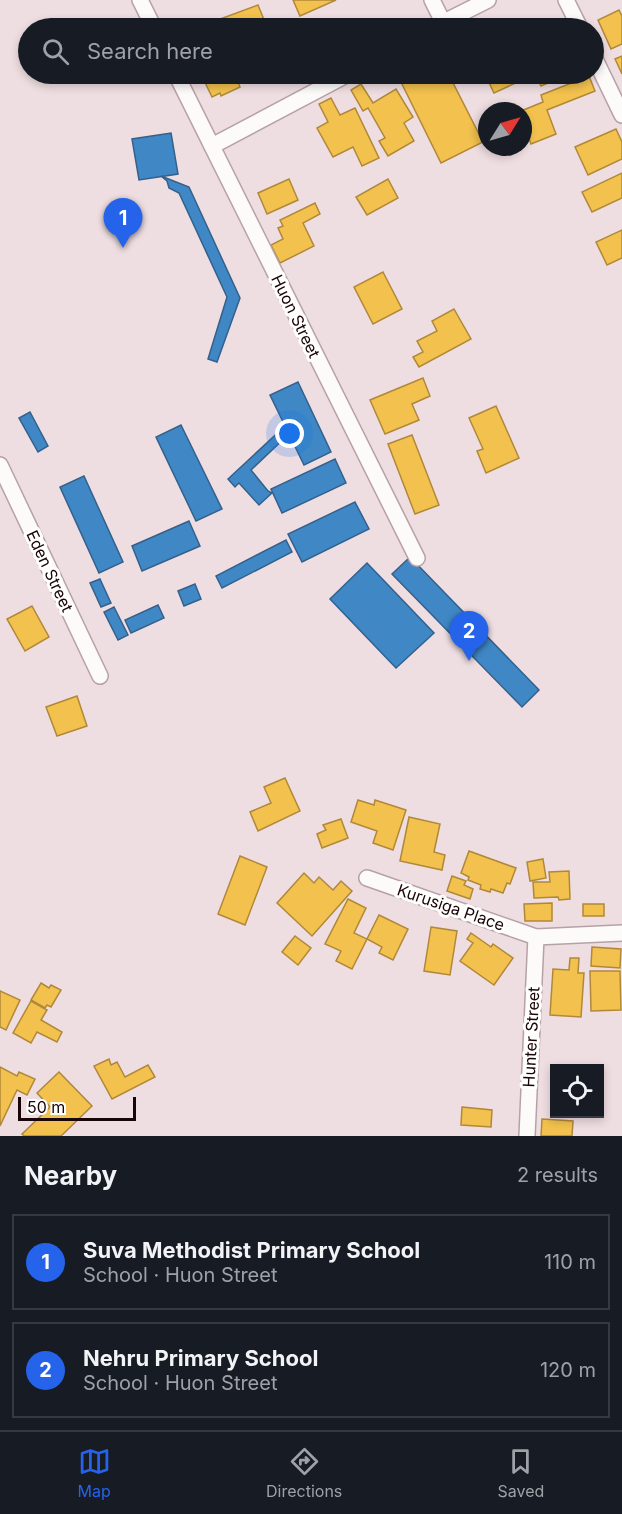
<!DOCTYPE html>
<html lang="en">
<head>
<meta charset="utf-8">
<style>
  :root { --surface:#171b24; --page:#20242c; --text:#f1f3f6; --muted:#9ea1a6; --line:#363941; --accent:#2563eb }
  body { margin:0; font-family:Inter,sans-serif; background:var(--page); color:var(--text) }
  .controls { position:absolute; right:18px; bottom:18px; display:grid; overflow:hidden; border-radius:0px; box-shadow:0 3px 9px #0003 }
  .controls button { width:54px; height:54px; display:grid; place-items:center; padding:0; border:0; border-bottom:2px solid var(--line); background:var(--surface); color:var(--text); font:30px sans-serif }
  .compass { position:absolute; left:478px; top:102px; width:54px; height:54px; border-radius:50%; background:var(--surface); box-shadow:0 3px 9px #0003; rotate:53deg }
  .scale { position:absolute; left:18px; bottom:15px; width:118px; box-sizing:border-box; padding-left:6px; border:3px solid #190408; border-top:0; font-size:16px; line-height:21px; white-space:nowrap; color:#190408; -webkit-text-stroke:4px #fff; paint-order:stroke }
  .you { position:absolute; left:290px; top:434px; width:21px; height:21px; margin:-15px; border:4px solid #fff; border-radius:50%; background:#1a73e8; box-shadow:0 0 0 9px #1a73e833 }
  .badge { display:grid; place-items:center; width:39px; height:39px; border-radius:50%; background:var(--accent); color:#fff; font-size:20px; font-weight:700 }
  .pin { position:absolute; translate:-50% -50px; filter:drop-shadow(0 2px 3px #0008) }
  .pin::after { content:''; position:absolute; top:32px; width:21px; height:18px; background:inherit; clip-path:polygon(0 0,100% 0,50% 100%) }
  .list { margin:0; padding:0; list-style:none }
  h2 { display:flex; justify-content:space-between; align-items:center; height:78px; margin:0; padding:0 24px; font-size:26px }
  h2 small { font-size:20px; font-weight:400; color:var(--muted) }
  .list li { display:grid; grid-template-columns:39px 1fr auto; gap:18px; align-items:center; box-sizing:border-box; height:96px; margin:0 12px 12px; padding:0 12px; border:2px solid var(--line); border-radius:0px }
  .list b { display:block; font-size:22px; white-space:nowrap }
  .list p { margin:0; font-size:20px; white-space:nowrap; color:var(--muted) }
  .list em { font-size:20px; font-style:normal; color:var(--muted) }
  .icon { flex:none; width:33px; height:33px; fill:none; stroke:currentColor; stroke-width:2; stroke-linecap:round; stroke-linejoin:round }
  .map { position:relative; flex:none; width:622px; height:1136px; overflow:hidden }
  .search { position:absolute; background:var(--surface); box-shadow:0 3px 9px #0003; left:18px; right:18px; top:18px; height:66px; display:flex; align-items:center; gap:15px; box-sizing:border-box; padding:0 21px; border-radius:33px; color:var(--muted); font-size:22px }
  .sheet { height:294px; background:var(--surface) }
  nav { display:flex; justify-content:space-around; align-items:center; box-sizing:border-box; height:84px; border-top:2px solid var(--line); background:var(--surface); font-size:16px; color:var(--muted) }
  nav a { display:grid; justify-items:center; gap:3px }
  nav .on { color:var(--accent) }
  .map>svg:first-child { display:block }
</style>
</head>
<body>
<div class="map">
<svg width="622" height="1136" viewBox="0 0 622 1136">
  <rect width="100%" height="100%" fill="#efdee1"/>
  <g fill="#f2c14e" stroke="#b18839" stroke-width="1.5">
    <path d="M293,0H336L300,16Z"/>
    <path d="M258,5L267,27L205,28L204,25Z"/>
    <path d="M619,10L622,16V44L611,49L598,20Z"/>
    <path d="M622,56V74L615,59Z"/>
    <path d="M201,74H271L252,83L249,77L238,82L240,87L221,96L220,93L212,97Z"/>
    <path d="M397,74H441L444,79L450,77L483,142L441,163Z"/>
    <path d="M485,74H569L541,86L535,74L494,93Z"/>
    <path d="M589,76L595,91L547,110L556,134L531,144L523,123V111H521L543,102L541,95Z"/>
    <path d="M361,84L373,103L396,89L413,117L404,123L414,141L388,156L379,141L385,138L368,108L363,111L351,90Z"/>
    <path d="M331,98L340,115L355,108L379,158L362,166L353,147L333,157L317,128L328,122L319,104Z"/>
    <path d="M616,129L622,142V159L588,175L575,147Z"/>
    <path d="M622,173V198L592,212L582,192Z"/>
    <path d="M289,179L298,200L267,214L258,193Z"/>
    <path d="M388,179L398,198L367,215L356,197Z"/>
    <path d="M315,203L320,214L303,223L314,246L280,263L271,245L283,239L278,228L283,226L280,220Z"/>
    <path d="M622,230V258L607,265L596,242Z"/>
    <path d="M383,272L402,309L373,324L354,287Z"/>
    <path d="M454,309L471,339L419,367L413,357L423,352L417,341L437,331L432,321Z"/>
    <path d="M423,378L430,396L412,404L419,420L385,434L370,400Z"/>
    <path d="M496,406L519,458L486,473L477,451L483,449L469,418Z"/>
    <path d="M412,435L439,505L415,514L388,444Z"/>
    <path d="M32,606L49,637L25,651L7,619Z"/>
    <path d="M77,696L87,726L57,736L46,707Z"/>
    <path d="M285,778L300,811L258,831L250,812L271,803L264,787Z"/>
    <path d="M358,800L374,805L375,800L406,810L393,850L373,843L377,831L351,822Z"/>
    <path d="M409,817L440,824L434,852L445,855L442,870L400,861Z"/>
    <path d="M341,819L348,838L322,848L317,834L326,830L323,825Z"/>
    <path d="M469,851L516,868L510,884L507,883L503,893L491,889L490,892L480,889L481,885L468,880L469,877L461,873Z"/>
    <path d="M240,856L267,867L245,925L218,914Z"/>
    <path d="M543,859L546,878L530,881L527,862Z"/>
    <path d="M569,871L570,899L559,900L558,897L534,898L533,882H550L549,872Z"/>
    <path d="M304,873L314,883L319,877L333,890L341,881L352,891L312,936L277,903Z"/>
    <path d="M452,876L466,881L464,885L473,889L470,899L447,891Z"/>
    <path d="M348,899L366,908L354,933L367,939L352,969L336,961L341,951L325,944Z"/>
    <path d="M552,903V921H525L524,904Z"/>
    <rect x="583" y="904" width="21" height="12"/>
    <path d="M379,915L408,929L393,960L379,953L382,947L367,939Z"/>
    <path d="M431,927L457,931L450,975L424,971Z"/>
    <path d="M471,933L491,947L493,944L513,958L494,985L460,961L473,943L467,939Z"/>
    <path d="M295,936L311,948L298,965L282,952Z"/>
    <path d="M592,947L621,949L620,968L591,966Z"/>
    <path d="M570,958H579L578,973H584L581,1017L550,1015L553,969L569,970Z"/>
    <path d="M590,971H620L621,1010L591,1011Z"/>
    <path d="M41,983L49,988L51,985L61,990L51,1007L47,1005L45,1008L31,1000Z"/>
    <path d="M0,991L20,1000L6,1030L0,1027Z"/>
    <path d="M31,1001L47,1010L41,1020L62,1032L57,1042L37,1032L31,1043L13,1033Z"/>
    <path d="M109,1059L111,1065L117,1062L125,1077L148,1065L155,1077L112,1099L94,1066Z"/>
    <path d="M0,1067L17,1076L19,1072L35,1079L27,1095L17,1090L0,1126Z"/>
    <path d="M59,1072L92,1106L61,1136H24L22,1134L50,1107L37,1093Z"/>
    <path d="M462,1107L492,1110L491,1127L461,1125Z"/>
    <path d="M542,1119L573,1121L572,1136H541Z"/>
  </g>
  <g fill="#3f88c5" stroke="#34608c" stroke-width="1.5">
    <path d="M171,133L178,174L139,180L132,139Z"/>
    <path d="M161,176L189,187L240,298L217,362L208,359L227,297L179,193L169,188L167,181Z"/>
    <path d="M298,382L331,452L304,465L270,395Z"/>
    <path d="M30,412L48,446L38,452L19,418Z"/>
    <path d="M181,425L222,509L196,521L156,437Z"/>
    <path d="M284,427L289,434L251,470L268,491L272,493L259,505L239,483L235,487L228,479Z"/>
    <path d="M335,459L346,483L282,513L271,489Z"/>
    <path d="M84,476L123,562L99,573L60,487Z"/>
    <path d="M355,502L369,529L302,562L288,534Z"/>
    <path d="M189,521L200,546L142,571L132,546Z"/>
    <path d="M286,540L292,552L222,588L216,576Z"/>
    <path d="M410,557L539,690L522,707L392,574Z"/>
    <path d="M367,563L434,633L396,668L330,599Z"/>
    <path d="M100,579L111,603L101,607L90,583Z"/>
    <path d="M195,584L201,599L184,606L178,591Z"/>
    <path d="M158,605L164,618L131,633L125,620Z"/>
    <path d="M114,607L128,635L118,640L104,612Z"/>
  </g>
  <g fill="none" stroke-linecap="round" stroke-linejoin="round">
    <defs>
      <g id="street">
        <path d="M140,0L154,28"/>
        <path d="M432,0L443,22"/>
        <path d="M566,0L580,28"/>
        <path d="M432,28L488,0"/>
        <path d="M594,57L622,115"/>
        <path d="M176,74L417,558"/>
        <path d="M212,146L348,74"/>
        <path d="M0,465L100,676"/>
        <path d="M367,878L536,937L622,933"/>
        <path d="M527,1136L536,937"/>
      </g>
    </defs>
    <use href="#street" stroke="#b6a2a6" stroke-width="18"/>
    <use href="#street" stroke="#fdfafa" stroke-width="15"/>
  </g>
  <g text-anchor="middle" stroke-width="6" stroke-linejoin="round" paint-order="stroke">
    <g font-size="16" fill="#190408" stroke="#fff">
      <text transform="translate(296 316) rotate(64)" y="6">Huon Street</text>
      <text transform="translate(50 571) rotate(65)" y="6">Eden Street</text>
      <text transform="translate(451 907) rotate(19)" y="6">Kurusiga Place</text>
      <text transform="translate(531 1037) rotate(-87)" y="6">Hunter Street</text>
    </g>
  </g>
</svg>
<div class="controls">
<button><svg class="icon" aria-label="locate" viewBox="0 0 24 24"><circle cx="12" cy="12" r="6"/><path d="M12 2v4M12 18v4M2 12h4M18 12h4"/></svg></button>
</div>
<svg class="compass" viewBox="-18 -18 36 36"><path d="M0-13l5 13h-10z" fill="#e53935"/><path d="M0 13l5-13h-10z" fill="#9ea1a6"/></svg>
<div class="scale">50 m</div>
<div class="you"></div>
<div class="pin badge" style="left:123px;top:248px">1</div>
<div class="pin badge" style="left:469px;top:661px">2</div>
<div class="search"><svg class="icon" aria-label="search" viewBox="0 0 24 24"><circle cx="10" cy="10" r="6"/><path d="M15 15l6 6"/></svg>Search here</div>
</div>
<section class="sheet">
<h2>Nearby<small>2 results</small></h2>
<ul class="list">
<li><span class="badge">1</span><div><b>Suva Methodist Primary School</b><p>School · Huon Street</p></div><em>110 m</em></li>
<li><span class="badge">2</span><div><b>Nehru Primary School</b><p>School · Huon Street</p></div><em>120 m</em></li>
</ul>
</section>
<nav>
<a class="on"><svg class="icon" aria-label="map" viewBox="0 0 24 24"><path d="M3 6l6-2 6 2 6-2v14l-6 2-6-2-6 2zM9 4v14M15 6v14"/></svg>Map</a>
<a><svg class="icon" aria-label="directions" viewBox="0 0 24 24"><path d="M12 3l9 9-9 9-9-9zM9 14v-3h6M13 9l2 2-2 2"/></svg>Directions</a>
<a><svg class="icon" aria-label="saved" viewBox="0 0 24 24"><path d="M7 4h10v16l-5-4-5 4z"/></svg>Saved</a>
</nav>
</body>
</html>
